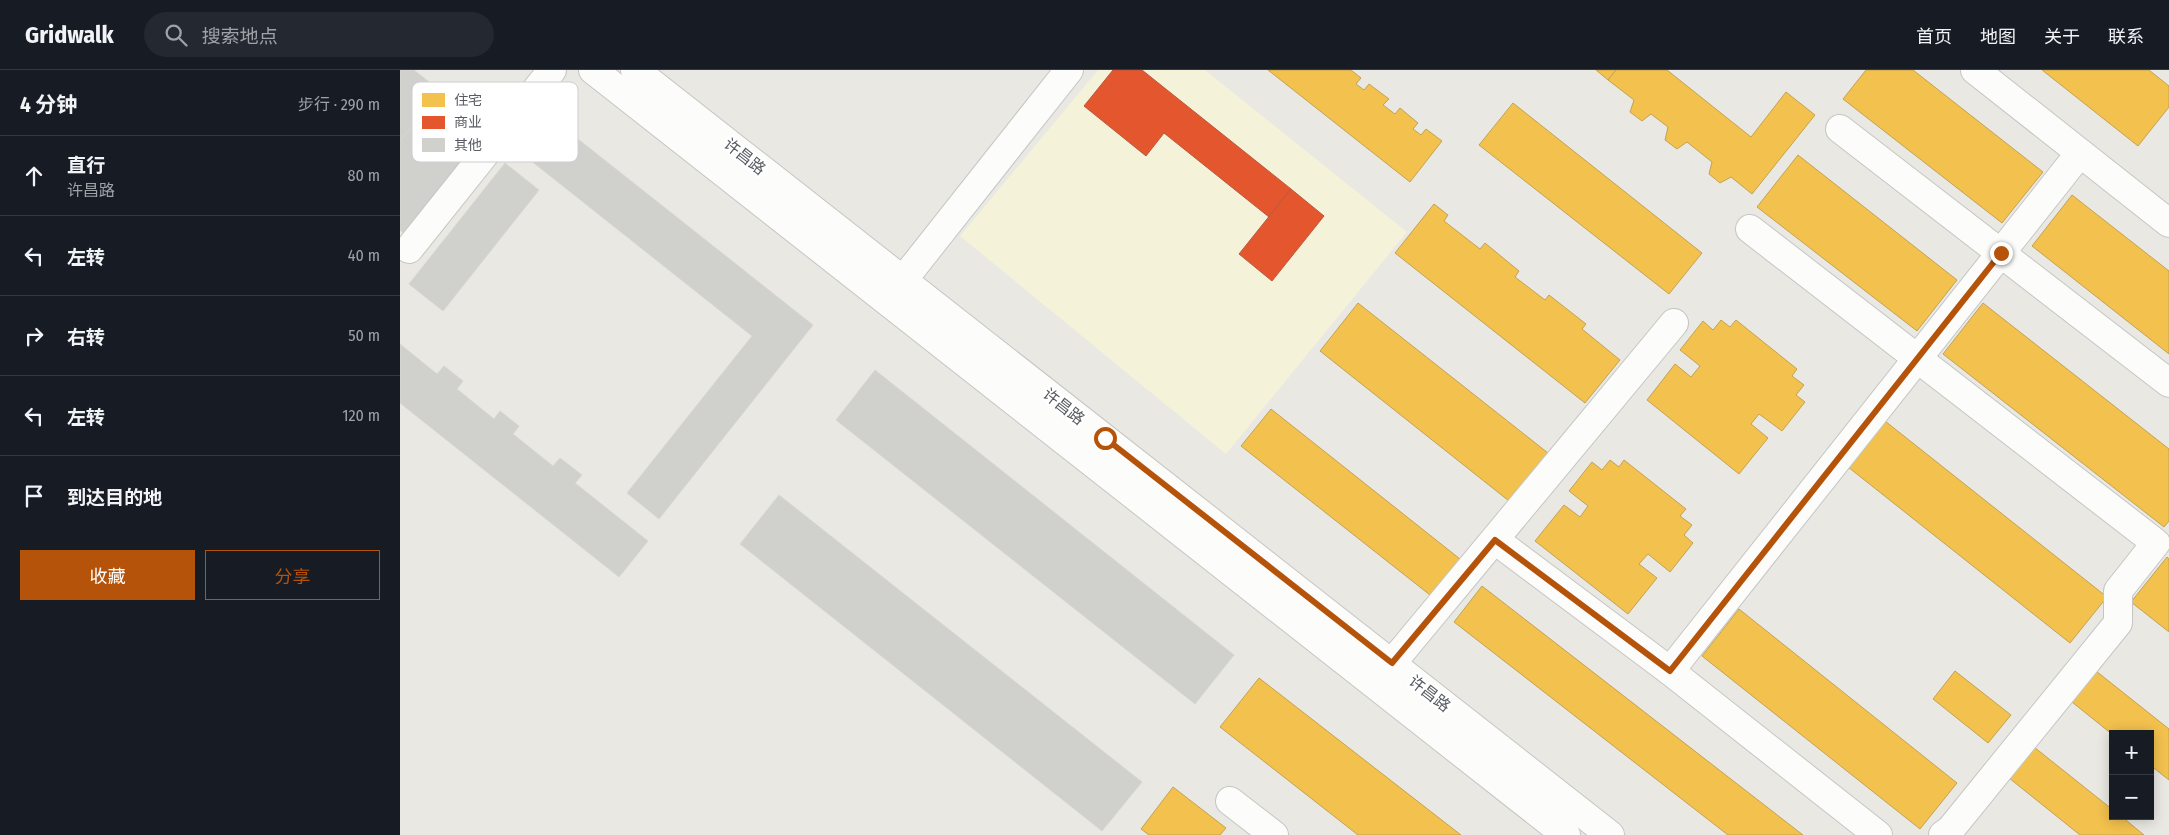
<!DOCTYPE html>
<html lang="zh">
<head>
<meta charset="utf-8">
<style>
  :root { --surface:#171b24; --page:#242831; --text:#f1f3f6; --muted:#9ea1a6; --line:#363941; --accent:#b45309 }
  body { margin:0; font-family:"Fira Sans Condensed","Noto Sans SC",sans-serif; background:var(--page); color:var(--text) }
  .controls { position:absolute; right:15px; bottom:15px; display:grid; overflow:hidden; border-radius:0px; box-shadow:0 2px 12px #0003 }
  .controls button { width:45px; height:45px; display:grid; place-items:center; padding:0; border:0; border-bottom:1px solid var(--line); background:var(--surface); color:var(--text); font:25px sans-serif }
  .stop { position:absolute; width:15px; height:15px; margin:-11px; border:4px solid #b45309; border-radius:50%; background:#fff }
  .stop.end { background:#b45309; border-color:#fff; box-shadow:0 1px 5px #0008 }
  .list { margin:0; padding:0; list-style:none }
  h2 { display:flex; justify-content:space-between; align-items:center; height:65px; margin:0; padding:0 20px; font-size:21px }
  h2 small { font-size:16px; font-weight:400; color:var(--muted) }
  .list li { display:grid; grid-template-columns:32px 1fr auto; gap:15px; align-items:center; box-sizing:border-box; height:80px; padding:0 20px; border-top:1px solid var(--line) }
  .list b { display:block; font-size:19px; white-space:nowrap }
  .list p { margin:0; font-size:16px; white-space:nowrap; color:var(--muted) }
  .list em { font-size:16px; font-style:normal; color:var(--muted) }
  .actions { display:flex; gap:10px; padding:15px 20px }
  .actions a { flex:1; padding:11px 0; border:1px solid var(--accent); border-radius:0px; text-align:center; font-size:18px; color:var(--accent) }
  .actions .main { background:var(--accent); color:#fff }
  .icon { flex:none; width:28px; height:28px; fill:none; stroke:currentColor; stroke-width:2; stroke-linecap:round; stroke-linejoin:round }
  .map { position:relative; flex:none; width:1769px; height:765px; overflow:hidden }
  header { display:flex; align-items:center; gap:30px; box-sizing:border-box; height:70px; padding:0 25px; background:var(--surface); border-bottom:1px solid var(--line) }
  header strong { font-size:24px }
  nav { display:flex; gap:28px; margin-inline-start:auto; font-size:18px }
  .search { width:350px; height:45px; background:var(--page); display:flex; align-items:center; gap:12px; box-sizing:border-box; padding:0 18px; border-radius:28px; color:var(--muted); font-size:19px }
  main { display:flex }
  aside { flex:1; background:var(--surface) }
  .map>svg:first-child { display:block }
</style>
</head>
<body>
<header>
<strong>Gridwalk</strong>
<div class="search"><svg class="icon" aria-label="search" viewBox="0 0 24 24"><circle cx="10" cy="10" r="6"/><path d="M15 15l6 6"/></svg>搜索地点</div>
<nav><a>首页</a><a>地图</a><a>关于</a><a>联系</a></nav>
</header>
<main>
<aside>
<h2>4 分钟<small>步行 · 290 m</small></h2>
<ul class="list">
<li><svg class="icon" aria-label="ahead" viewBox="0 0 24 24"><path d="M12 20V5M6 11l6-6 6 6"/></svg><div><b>直行</b><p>许昌路</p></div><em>80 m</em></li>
<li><svg class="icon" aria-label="left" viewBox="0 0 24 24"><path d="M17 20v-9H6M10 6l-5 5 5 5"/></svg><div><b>左转</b></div><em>40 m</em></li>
<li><svg class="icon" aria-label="right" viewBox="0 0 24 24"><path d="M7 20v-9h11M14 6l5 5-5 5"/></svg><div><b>右转</b></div><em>50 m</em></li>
<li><svg class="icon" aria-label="left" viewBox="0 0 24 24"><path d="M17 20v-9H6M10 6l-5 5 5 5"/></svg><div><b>左转</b></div><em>120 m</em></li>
<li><svg class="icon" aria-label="arrive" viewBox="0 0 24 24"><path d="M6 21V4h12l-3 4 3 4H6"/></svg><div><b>到达目的地</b></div></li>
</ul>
<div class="actions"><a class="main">收藏</a><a>分享</a></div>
</aside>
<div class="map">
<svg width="1769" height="765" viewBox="0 0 1769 765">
  <rect width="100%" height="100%" fill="#e9e8e2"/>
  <path fill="#f5f2da" d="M698,0H805L1007,162L826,384L560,166Z"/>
  <g fill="#f2c14e" stroke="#c4a254">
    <path d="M868,0H951L961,8L956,14L964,20L969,14L989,29L983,35L995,44L1000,38L1018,53L1013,59L1021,65L1026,59L1042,71L1010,112Z"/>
    <path d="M1196,0H1216L1208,10Z"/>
    <path d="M1216,0H1267L1351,67L1386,22L1415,45L1352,124L1331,107L1320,113L1309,104L1312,92L1287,72L1277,79L1265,70L1268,57L1251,44L1242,51L1230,42L1234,30L1208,10Z"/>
    <path d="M1466,0H1513L1643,102L1602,153L1443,29Z"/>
    <path d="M1642,0H1749L1769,16V37L1738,76Z"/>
    <path d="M1113,33L1302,183L1269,224L1079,75Z"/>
    <path d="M1398,85L1557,210L1517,261L1357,137Z"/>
    <path d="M1672,125L1769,201V284L1632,176Z"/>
    <path d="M1034,134L1048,145L1044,151L1080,179L1085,173L1119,201L1115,207L1145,230L1149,225L1186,254L1182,259L1220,290L1185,333L995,183Z"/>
    <path d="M958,233L1148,383L1109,431L920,281Z"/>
    <path d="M1583,233L1769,379V451L1764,457L1543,284Z"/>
    <path d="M1321,250L1330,257L1336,250L1397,299L1392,306L1404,315L1396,325L1405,332L1382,361L1359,344L1351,354L1368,368L1339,404L1247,330L1275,294L1291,307L1300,296L1280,280L1303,251L1313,260Z"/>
    <path d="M871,339L1060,489L1030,525L841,376Z"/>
    <path d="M1485,351L1707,527L1670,573L1448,397Z"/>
    <path d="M1210,390L1219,397L1224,390L1286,439L1280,446L1292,455L1284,465L1293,473L1270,502L1248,484L1239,494L1257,508L1228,544L1135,471L1164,435L1180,447L1188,436L1169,421L1192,392L1202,400Z"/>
    <path d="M1767,487L1769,489V562L1731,532Z"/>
    <path d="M1082,516L1403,765H1328L1054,552Z"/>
    <path d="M1339,539L1557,713L1520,759L1302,586Z"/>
    <path d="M1691,597L1769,659V710L1750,695V664L1713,665L1667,628Z"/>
    <path d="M1555,601L1611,645L1588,673L1533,629Z"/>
    <path d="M859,608L1061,765H958L820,657Z"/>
    <path d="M1634,677L1713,740V746H1721L1744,765H1680L1609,708Z"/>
    <path d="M773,717L826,758L820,765H749L741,759Z"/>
  </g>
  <g fill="#e4572e" stroke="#ba583d">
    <path d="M713,0H742L891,119L869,147L764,63L746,86L684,36Z"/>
    <path d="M891,119L924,146L872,211L839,184Z"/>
  </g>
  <g fill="#d0d0cc" stroke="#d8d7d2">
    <path d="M0,0H14L95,64L11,169L0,160Z"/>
    <path d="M41,20L95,64L11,169L0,160V71Z"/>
    <path d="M154,50L413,255L259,449L227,423L352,266L125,86Z"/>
    <path d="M105,93L139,120L43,241L9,214Z"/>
    <path d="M0,274L37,304L44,296L63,311L57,319L94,349L100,341L119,356L113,364L153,396L160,388L182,405L175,413L248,471L219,507L0,333Z"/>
    <path d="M475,300L834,585L795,634L436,350Z"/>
    <path d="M379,425L742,712L702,761L340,474Z"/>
  </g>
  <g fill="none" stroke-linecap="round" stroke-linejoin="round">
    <defs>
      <g id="minor">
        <path d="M193,0L1166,765"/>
        <path d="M235,0L1210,765"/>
        <path d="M1575,0L1769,153"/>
        <path d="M1440,59L1769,313"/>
        <path d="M1350,159L1756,473L1718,521V553L1550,760L1543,765"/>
        <path d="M9,179L152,0"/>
        <path d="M503,210L669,0"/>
        <path d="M1095,470L1270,601L1478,765"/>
        <path d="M992,593L1274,253"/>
        <path d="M1270,601L1680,83"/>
        <path d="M830,731L874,765"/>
      </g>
    </defs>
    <use href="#minor" stroke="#c5c6c4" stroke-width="30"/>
    <use href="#minor" stroke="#fcfcfb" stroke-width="28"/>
  </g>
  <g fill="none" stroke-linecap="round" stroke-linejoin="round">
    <path stroke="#b45309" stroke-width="6" d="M705,368L992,593L1095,470L1270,601L1601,183"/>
  </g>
  <g text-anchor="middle" stroke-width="5" stroke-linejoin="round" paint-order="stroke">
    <g font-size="16" fill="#585b61" stroke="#fff">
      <text transform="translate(345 86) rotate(38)" y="6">许昌路</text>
      <text transform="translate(664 336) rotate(38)" y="6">许昌路</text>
      <text transform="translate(1030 623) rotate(38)" y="6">许昌路</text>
    </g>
  </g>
  <rect x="12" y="12" width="166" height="80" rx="8" fill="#fff" stroke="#cdced0" stroke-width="1"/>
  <rect x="22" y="23" width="23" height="14" fill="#f2c14e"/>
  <rect x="22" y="46" width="23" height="13" fill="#e4572e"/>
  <rect x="22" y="68" width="23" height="14" fill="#d0d0cc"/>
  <g font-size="14" fill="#585b61">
    <text x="54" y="35">住宅</text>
    <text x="54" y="57">商业</text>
    <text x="54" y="80">其他</text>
  </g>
</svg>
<div class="controls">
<button>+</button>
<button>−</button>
</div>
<div class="stop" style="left:705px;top:368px"></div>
<div class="stop end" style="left:1601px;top:183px"></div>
</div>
</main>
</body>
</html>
